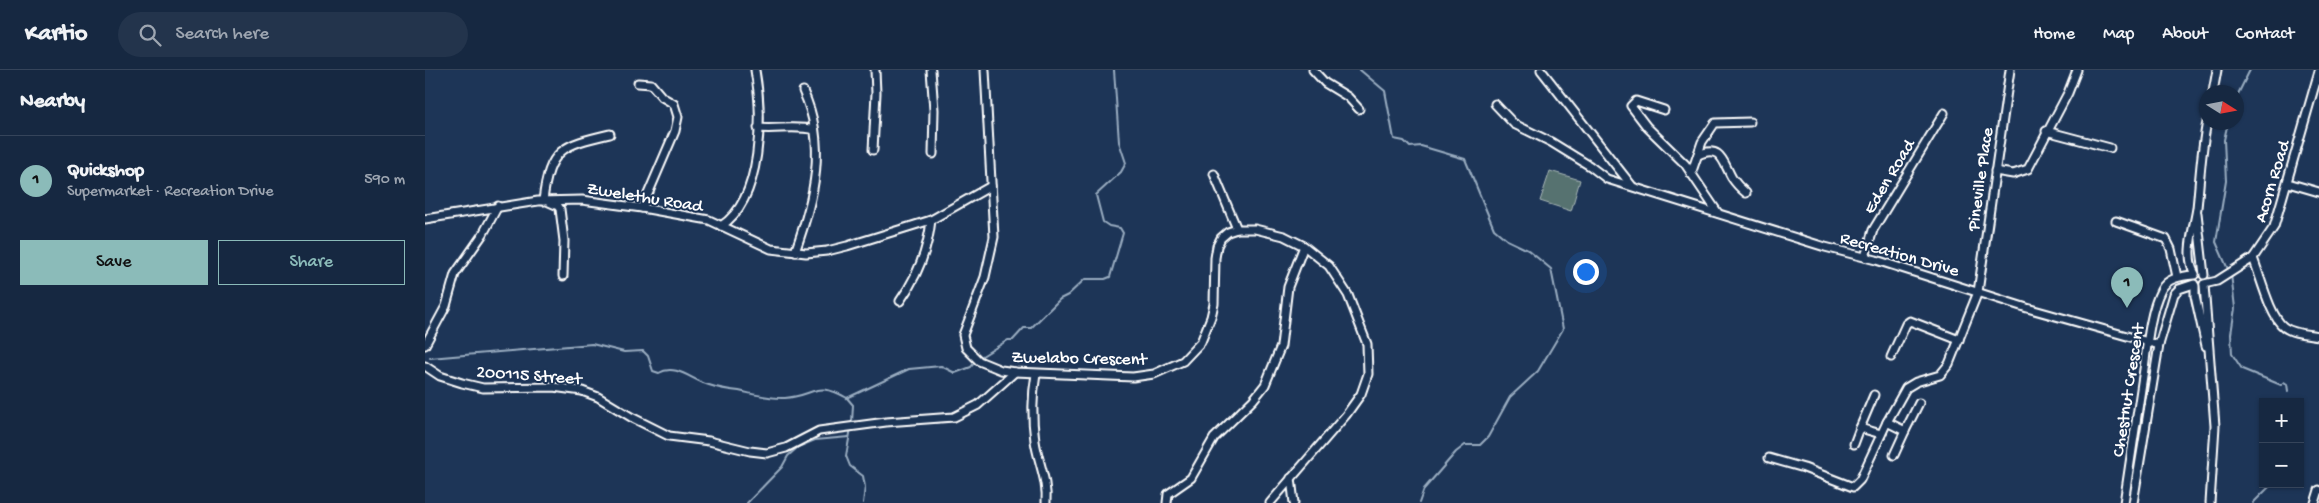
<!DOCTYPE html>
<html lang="en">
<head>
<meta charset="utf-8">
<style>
  :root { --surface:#162841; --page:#23344c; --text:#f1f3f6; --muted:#9ea6b1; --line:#35445a; --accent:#8bbbb9 }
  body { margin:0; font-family:"Gochi Hand",sans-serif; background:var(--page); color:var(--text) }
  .controls { position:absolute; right:15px; bottom:15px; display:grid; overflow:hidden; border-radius:0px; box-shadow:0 1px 4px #0004 }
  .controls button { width:45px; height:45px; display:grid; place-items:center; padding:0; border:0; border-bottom:1px solid var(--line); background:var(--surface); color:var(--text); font:25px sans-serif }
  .compass { position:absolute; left:1774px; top:15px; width:45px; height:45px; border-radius:50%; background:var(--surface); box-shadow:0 1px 4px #0004; rotate:101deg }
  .you { position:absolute; left:1160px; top:201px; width:18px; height:18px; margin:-12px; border:4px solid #fff; border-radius:50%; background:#1a73e8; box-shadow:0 0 0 8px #1a73e833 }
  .badge { display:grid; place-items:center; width:32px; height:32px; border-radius:50%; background:var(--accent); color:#111; font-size:16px; font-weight:700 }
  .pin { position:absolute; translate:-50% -41px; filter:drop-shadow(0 1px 2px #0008) }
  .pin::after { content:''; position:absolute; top:26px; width:18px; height:15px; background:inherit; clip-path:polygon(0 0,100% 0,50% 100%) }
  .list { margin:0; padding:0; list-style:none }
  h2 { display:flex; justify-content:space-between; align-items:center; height:65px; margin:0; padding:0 20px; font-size:21px }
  h2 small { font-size:16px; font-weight:400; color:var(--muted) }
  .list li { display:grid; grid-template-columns:32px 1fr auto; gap:15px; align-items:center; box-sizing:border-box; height:90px; padding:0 20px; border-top:1px solid var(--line) }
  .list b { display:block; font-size:19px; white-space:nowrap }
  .list p { margin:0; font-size:16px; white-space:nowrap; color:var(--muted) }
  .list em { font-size:16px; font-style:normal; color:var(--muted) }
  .actions { display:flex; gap:10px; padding:15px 20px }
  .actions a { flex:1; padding:11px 0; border:1px solid var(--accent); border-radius:0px; text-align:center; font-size:18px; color:var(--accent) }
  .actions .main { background:var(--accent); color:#111 }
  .icon { flex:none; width:28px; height:28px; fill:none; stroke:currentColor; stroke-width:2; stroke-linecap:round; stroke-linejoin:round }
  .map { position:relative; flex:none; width:1894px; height:433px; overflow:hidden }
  header { display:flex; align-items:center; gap:30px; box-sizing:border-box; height:70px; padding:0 25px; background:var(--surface); border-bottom:1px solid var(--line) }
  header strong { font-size:24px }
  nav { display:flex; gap:28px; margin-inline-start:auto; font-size:18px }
  .search { width:350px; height:45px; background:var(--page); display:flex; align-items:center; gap:12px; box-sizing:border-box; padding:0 18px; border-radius:28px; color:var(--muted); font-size:19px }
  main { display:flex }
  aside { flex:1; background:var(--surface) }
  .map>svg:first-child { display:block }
</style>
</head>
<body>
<header>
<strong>Kartio</strong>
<div class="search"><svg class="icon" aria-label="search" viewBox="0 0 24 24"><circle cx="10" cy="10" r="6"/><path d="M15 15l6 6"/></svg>Search here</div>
<nav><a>Home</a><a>Map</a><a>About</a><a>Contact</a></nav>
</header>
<main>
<aside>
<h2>Nearby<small></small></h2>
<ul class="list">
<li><span class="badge">1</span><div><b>Quickshop</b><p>Supermarket · Recreation Drive</p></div><em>590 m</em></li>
</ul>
<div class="actions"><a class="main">Save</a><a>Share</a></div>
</aside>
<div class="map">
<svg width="1894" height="433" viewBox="0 0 1894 433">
  <rect width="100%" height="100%" fill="#1d3557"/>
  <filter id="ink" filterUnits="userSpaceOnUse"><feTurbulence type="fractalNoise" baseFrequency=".02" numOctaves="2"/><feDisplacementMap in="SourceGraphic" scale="10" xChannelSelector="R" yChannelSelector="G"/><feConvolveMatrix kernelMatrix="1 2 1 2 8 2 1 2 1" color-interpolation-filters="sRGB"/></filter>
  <g filter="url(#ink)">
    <path fill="#56726f" stroke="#aab8b7" d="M1125,101L1155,110L1146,141L1115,131Z"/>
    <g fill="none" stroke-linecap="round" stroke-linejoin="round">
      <g stroke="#9aadc1" stroke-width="2">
        <path d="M935,0L960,21L969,69L979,71L985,77L996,76L1040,89L1069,159L1082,170L1103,180L1126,199L1138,259L1113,301L1085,327L1063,367L1055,375H1040L1031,382L999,419L994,433"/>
        <path d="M1812,26L1825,0"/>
        <path d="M1802,197L1791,172L1801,111L1799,70L1803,52"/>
        <path d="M1806,204L1810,238L1806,264L1807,284L1817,299L1856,315L1859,312L1862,314L1863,321"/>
        <path d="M5,288L167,274L199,282L218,281L223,286L228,301L234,303C251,293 268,311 284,315C293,318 304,320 314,321C328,324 345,329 360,328C390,326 390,310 422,328L484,299L516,296L530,303L546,297L550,292"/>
        <path d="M554,288L583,270H588L599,258H606L635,229L643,225L660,209H680L685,207L698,163L695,158L684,156L678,152L671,125L696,102L701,93L694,72L689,0"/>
        <path d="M422,328L428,335L427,353"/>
        <path d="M426,358L421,386L425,396L438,406L440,417L438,433"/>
        <path d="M322,433L357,397L363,386L373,377L390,370L424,367"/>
        <path d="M1828,433L1847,414"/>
      </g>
      <defs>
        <g id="minor">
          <path d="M506,0L509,40L508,84"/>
          <path d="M560,0L569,167L560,207L538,265L541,278L554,291L576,300L590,302L708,307L729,304L758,291L776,272L786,247L789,234L790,188L792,176L796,168L803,162L812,159H830L859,166L879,176L904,196L923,225L942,274L943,304L936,324L921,345L845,433"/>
          <path d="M888,0L900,13L923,27L934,39"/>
          <path d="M1116,0L1207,116"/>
          <path d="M213,13L226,14L237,27L249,34L253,47L250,61L217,138"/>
          <path d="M1788,22L1792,0"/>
          <path d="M1070,34L1089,54L1126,72L1165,96L1182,109L1400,177L1451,190L1602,238L1734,275"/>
          <path d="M1239,40L1211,31L1206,36L1222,57L1260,94L1293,143"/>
          <path d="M333,58C352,60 371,55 389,60"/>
          <path d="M1621,61L1685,78"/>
          <path d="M448,80L451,23L450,0"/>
          <path d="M1273,85C1296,74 1298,92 1307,108C1311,114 1316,119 1321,123"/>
          <path d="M1570,101L1588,104L1603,99L1643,23L1652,0"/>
          <path d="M789,104L812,159"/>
          <path d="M1266,104L1277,72L1290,53L1325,52"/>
          <path d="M1863,113L1894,122"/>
          <path d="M118,131C124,78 138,75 185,64"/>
          <path d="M124,132L133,136L135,139L139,171L138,206"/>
          <path d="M1772,143L1779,205"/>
          <path d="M0,149L113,131L157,130L217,138L284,150L346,179L381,183L402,181L422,176L506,150L566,116"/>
          <path d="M1691,151L1741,169L1746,179L1752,207"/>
          <path d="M296,156C338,129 338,45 330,0"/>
          <path d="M370,182C389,129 403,75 378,21"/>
          <path d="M1440,187L1448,160L1519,43"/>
          <path d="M1828,188C1835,205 1845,247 1859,257C1868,264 1883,264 1894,266"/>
          <path d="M1770,204C1759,186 1769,158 1772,138C1775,109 1776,81 1782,52"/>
          <path d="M1779,214L1792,211L1828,188L1849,157L1894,1"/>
          <path d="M1779,215L1790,356L1785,433"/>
          <path d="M1770,216V226L1781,276"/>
          <path d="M475,231C492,207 503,179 506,150"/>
          <path d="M0,275L21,236L30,204L58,164L73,136"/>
          <path d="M1466,287L1481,254L1485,251L1534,270"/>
          <path d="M0,296L15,306L37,313L58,318L128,317L157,321L173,327L206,347L244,366L284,371L325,381L342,383L361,378L394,361L461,352L529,347L553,335L590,302"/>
          <path d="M611,304C607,326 607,349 610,371C613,392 623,411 621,433"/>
          <path d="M1449,325L1435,358L1456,364"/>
          <path d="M1494,333L1480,361L1462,352L1481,318L1491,312L1515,305L1524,294L1553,222L1585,0"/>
          <path d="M1429,374L1435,358"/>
          <path d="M1469,385L1480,361"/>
          <path d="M1344,388L1379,398L1428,417L1435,410L1462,352"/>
          <path d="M866,408L869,433"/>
          <path d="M742,433L743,424L766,408L789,368L828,330L840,315L856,276L863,217L879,176"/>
          <path d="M1699,433C1706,388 1712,344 1719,299C1722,276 1725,241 1736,220C1742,208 1756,206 1769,205"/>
          <path d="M1708,433L1734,275L1749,224L1754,219L1769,214"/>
          <path d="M1890,433L1894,420"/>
        </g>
      </defs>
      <use href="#minor" stroke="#fff" stroke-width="11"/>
      <use href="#minor" stroke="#1d3557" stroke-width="7"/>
    </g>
  </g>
  <g text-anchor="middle" stroke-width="4" stroke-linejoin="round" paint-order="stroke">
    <g font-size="18" fill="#fff" stroke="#1d3557">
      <text transform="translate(1463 106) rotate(-59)" y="6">Eden Road</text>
      <text transform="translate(1554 109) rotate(-82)" y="6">Pineville Place</text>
      <text transform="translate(1846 111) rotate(-73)" y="6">Acorn Road</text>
      <text transform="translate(220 126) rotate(9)" y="6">Zwelethu Road</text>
      <text transform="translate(1475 183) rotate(16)" y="6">Recreation Drive</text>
      <text transform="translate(654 287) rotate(1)" y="6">Zwelabo Crescent</text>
      <text transform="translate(104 304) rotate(4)" y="6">200115 Street</text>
      <text transform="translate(1702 320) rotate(-81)" y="6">Chestnut Crescent</text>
    </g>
  </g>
</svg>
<div class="controls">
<button>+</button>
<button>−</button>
</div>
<svg class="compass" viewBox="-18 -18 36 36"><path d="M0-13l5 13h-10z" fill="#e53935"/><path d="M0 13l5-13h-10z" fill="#9ea6b1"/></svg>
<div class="you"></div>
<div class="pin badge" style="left:1702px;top:238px">1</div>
</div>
</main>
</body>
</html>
